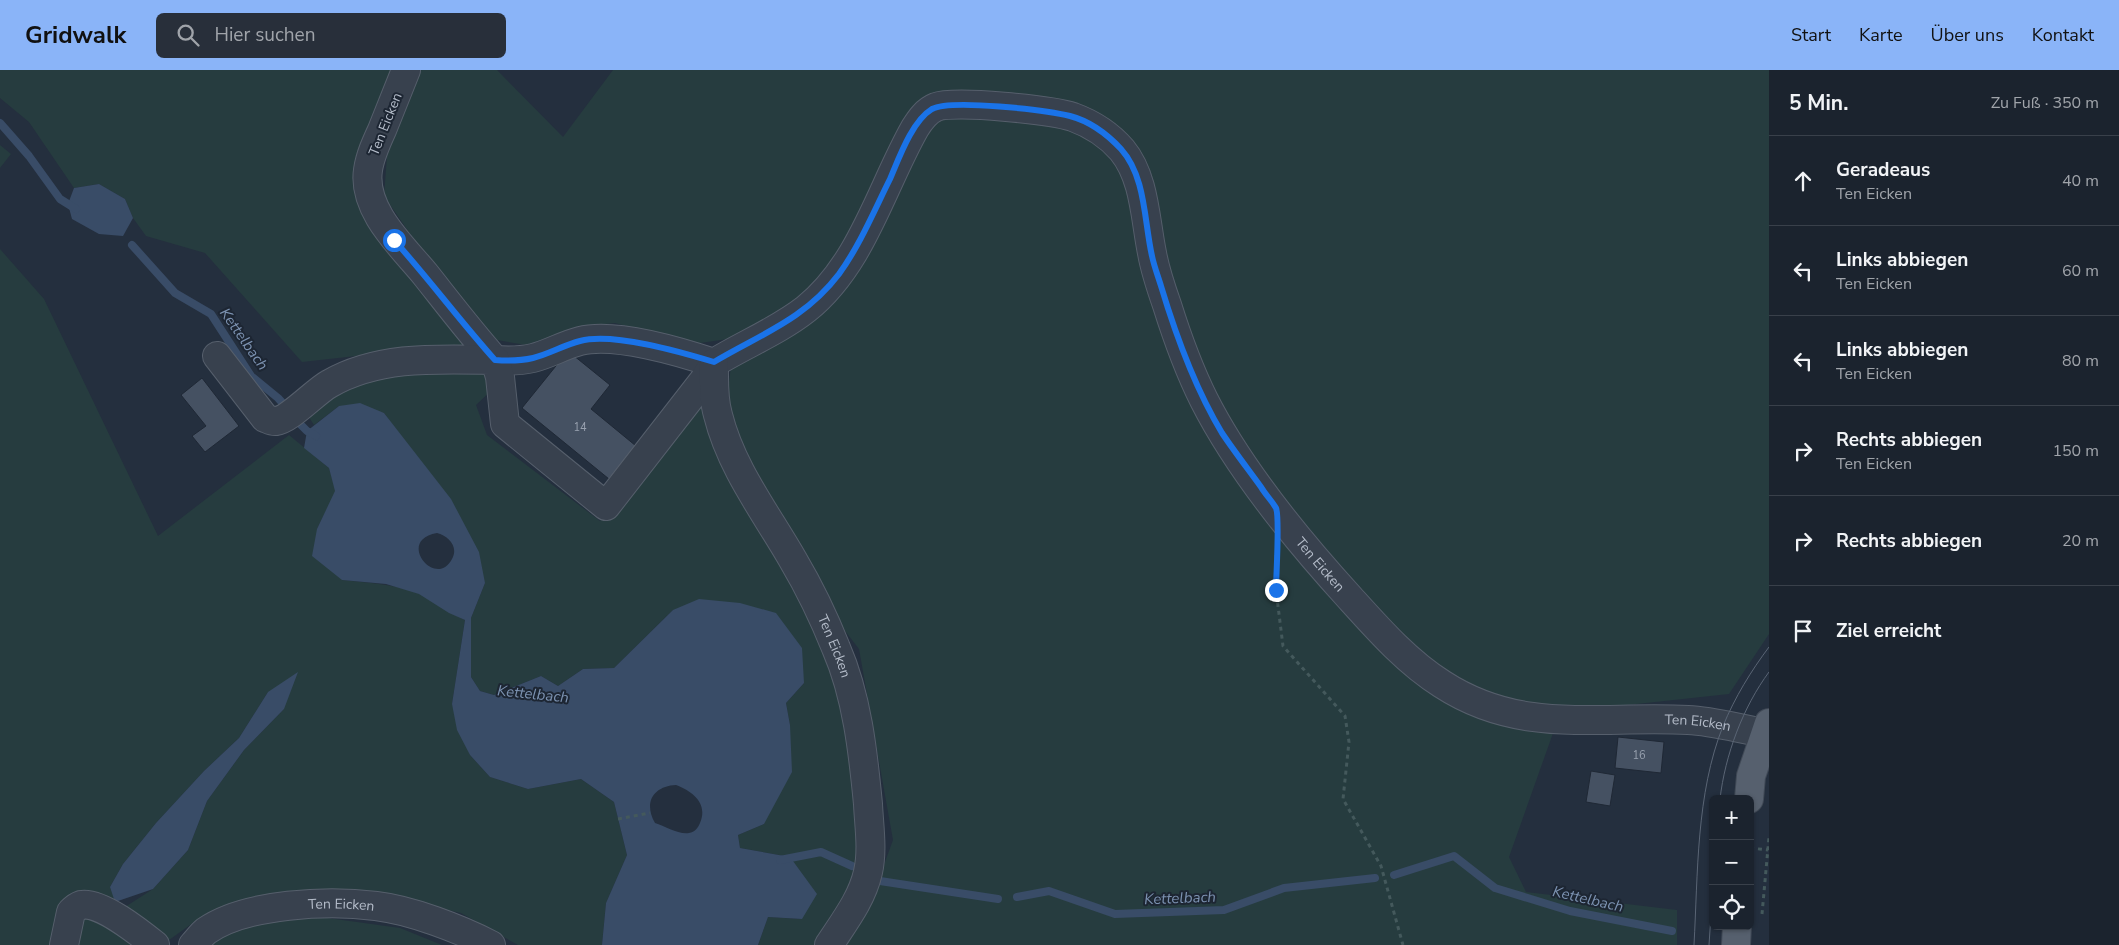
<!DOCTYPE html>
<html lang="de">
<head>
<meta charset="utf-8">
<style>
  :root { --surface:#1b232e; --page:#282f3a; --text:#f1f3f6; --muted:#a0a4aa; --line:#39404a; --accent:#8ab4f8 }
  body { margin:0; font-family:"Nunito Sans",sans-serif; background:var(--page); color:var(--text) }
  .controls { position:absolute; right:15px; bottom:15px; display:grid; overflow:hidden; border-radius:8px; box-shadow:0 1px 4px #0004 }
  .controls button { width:45px; height:45px; display:grid; place-items:center; padding:0; border:0; border-bottom:1px solid var(--line); background:var(--surface); color:var(--text); font:25px sans-serif }
  .stop { position:absolute; width:15px; height:15px; margin:-11px; border:4px solid #1a73e8; border-radius:50%; background:#fff }
  .stop.end { background:#1a73e8; border-color:#fff; box-shadow:0 1px 5px #0008 }
  .list { margin:0; padding:0; list-style:none }
  h2 { display:flex; justify-content:space-between; align-items:center; height:65px; margin:0; padding:0 20px; font-size:21px }
  h2 small { font-size:16px; font-weight:400; color:var(--muted) }
  .list li { display:grid; grid-template-columns:32px 1fr auto; gap:15px; align-items:center; box-sizing:border-box; height:90px; padding:0 20px; border-top:1px solid var(--line) }
  .list b { display:block; font-size:19px; white-space:nowrap }
  .list p { margin:0; font-size:16px; white-space:nowrap; color:var(--muted) }
  .list em { font-size:16px; font-style:normal; color:var(--muted) }
  .icon { flex:none; width:28px; height:28px; fill:none; stroke:currentColor; stroke-width:2; stroke-linecap:round; stroke-linejoin:round }
  .map { position:relative; flex:none; width:1769px; height:875px; overflow:hidden }
  header { display:flex; align-items:center; gap:30px; box-sizing:border-box; height:70px; padding:0 25px; background:var(--accent); color:#111 }
  header strong { font-size:24px }
  nav { display:flex; gap:28px; margin-inline-start:auto; font-size:18px }
  .search { width:350px; height:45px; background:var(--page); display:flex; align-items:center; gap:12px; box-sizing:border-box; padding:0 18px; border-radius:8px; color:var(--muted); font-size:19px }
  main { display:flex }
  aside { flex:1; background:var(--surface) }
  .map>svg:first-child { display:block }
</style>
</head>
<body>
<header>
<strong>Gridwalk</strong>
<div class="search"><svg class="icon" aria-label="search" viewBox="0 0 24 24"><circle cx="10" cy="10" r="6"/><path d="M15 15l6 6"/></svg>Hier suchen</div>
<nav><a>Start</a><a>Karte</a><a>Über uns</a><a>Kontakt</a></nav>
</header>
<main>
<div class="map">
<svg width="1769" height="875" viewBox="0 0 1769 875">
  <rect width="100%" height="100%" fill="#242f3e"/>
  <g fill="#263c3f">
    <path d="M0,0H398L363,120L477,281L383,283L302,292L205,183L146,166L133,148L125,129L99,114L74,118L29,52L0,28Z"/>
    <path d="M415,0H497L563,67L613,0H1769V564L1729,624L1609,637L1563,635L1509,787L1526,822L1677,840V875H842L868,839L893,770L859,579L842,557L742,378L726,335L731,296L788,264L810,249L842,219L896,119L879,107L835,194L795,238L742,267L693,274L615,253L579,257L526,275L491,269L424,184L384,126L388,73Z"/>
    <path d="M0,75L11,84L0,98Z"/>
    <path d="M0,179L44,229L158,466L289,365L329,398L336,421L317,459L342,510C368,513 394,514 418,523C434,530 449,543 465,550L452,634L470,685L490,707L528,719L581,709L614,732L627,785L606,833L602,875H518L461,843L404,830L294,825L197,850L169,870L125,837L153,819L188,780L207,731L244,680L284,639L268,622L239,668L204,701L156,753L123,794L110,817L135,875H0Z"/>
    <path d="M485,296L495,317L476,335L487,365L600,451L704,322L852,630L857,726L856,813L819,875H758L768,847L801,849L790,787L740,778L738,765L764,754L790,655L786,633L804,613L673,540L614,598L583,599L558,616L541,606L494,625L480,621L471,607V548L485,513L404,371L384,343L339,336L314,355L305,341L367,305Z"/>
    <path d="M292,843L400,858L442,875H212L222,864Z"/>
  </g>
  <g fill="#394c67" fill-rule="evenodd">
    <path d="M99,114L125,129L133,148L123,166L99,164L72,149L68,134L74,118Z"/>
    <path d="M360,333L384,343L451,429L479,482L485,513L471,548V607L480,621L494,625L541,606L558,616L583,599L614,598L673,540L699,529L740,533L776,543L802,578L804,613L786,633L790,655L792,702L764,754L738,765L740,778L790,787L817,824L802,849L768,847L758,875H602L606,833L627,785L614,732L581,709L528,719L490,707L470,685L457,660L452,634L465,550L449,543L419,524L386,514L342,510L312,486L317,459L335,421L329,398L304,378L307,361L339,336ZM437,463C448,466 459,476 452,489C436,520 395,470 437,463ZM676,715C694,722 708,734 700,753C698,758 695,762 689,763C679,765 665,756 655,753C643,732 654,716 676,715Z"/>
    <path d="M298,602L284,639L244,680L207,731L188,780L153,819L115,832L110,817L123,794L156,753L204,701L239,668L268,622Z"/>
  </g>
  <g fill="none" stroke-linecap="round" stroke-linejoin="round">
    <g stroke="#394c67" stroke-width="8">
      <path d="M0,53L29,86L60,129L76,139"/>
      <path d="M132,175L175,223L211,244L251,306L278,328L288,339"/>
      <path d="M298,352L307,361L316,366"/>
      <path d="M780,790L821,782L852,796"/>
      <path d="M1394,805L1454,786L1495,818L1570,841L1672,861"/>
      <path d="M880,811L998,829"/>
      <path d="M1017,827L1049,821L1115,844L1224,840L1284,818L1375,808"/>
    </g>
  </g>
  <g fill="#455162" stroke="#1f2835">
    <path d="M568,281L610,315L591,339L636,376L609,409L522,338Z"/>
    <path d="M202,308L239,356L205,382L192,366L206,356L181,325Z"/>
    <path d="M1618,667L1664,672L1661,703L1615,698Z"/>
    <path d="M1591,701L1615,705L1610,736L1586,732Z"/>
  </g>
  <g fill="none" stroke-linecap="round" stroke-linejoin="round">
    <defs>
      <g id="minor">
        <path id="s1" d="M406,0C398,20 390,40 382,60C376,73 370,86 368,100C362,140 402,176 425,204C448,233 470,262 495,290C508,291 520,291 533,288C549,284 564,275 580,271C614,262 681,282 714,293C745,274 778,261 806,239C862,194 881,118 915,58C920,50 926,41 936,37C955,30 1052,40 1073,47C1092,54 1109,65 1122,80C1145,108 1145,149 1152,183C1155,200 1161,218 1167,235C1177,267 1189,300 1204,330C1239,399 1298,471 1350,528C1378,559 1407,592 1442,614C1522,666 1600,645 1688,650C1713,651 1740,659 1765,663"/>
        <path d="M217,286L265,348C268,349 273,352 276,351C289,350 316,321 329,314C379,285 440,289 495,290L500,307L505,354L606,436L704,310L714,293"/>
        <path id="s2" d="M714,293C714,310 713,328 718,345C731,398 766,443 793,490C809,517 824,548 836,578C857,626 863,682 868,734C869,756 873,780 868,802C862,829 844,852 829,875"/>
        <path d="M64,875L71,842C74,839 78,836 81,835C100,831 140,863 155,875"/>
        <path id="s3" d="M193,875C197,871 201,865 206,861C246,833 329,830 376,836C411,840 460,859 491,875"/>
      </g>
      <g id="major">
        <path d="M1749,729L1751,706L1769,653"/>
        <path d="M1736,875L1737,856"/>
      </g>
    </defs>
    <use href="#minor" stroke="#565f6c" stroke-width="30"/>
    <use href="#major" stroke="#414a57" stroke-width="30"/>
    <g stroke="#44595c" stroke-width="3" stroke-dasharray="4 4" stroke-linecap="butt">
      <path d="M1276,485V520L1283,576L1345,646L1349,672L1343,729L1381,796L1403,875"/>
      <path d="M618,749L650,743"/>
      <path d="M1750,778L1768,780"/>
      <path d="M1762,844L1769,767"/>
    </g>
    <use href="#minor" stroke="#38414e" stroke-width="28"/>
    <use href="#major" stroke="#56606e" stroke-width="28"/>
    <g stroke="#5a6575" stroke-width="1">
      <path d="M1720,729C1725,685 1743,637 1769,602"/>
      <path d="M1694,875C1698,803 1696,724 1723,656C1735,627 1751,601 1769,577"/>
      <path d="M1709,875L1713,815"/>
    </g>
  </g>
  <g fill="none" stroke-linecap="round" stroke-linejoin="round">
    <path stroke="#1a73e8" stroke-width="6" d="M394,170C429,209 460,251 495,290C508,291 520,291 533,288C549,284 564,275 580,271C613,262 681,282 714,292C761,264 804,250 839,204C860,175 874,141 890,109C899,88 912,51 932,39C951,29 1047,40 1070,46C1089,51 1107,64 1121,79C1146,107 1144,151 1152,186C1154,196 1158,206 1161,216C1176,266 1195,318 1222,363C1234,381 1248,399 1261,417C1265,424 1272,431 1276,438C1280,447 1276,506 1276,520"/>
  </g>
  <g text-anchor="middle" stroke-width="4" stroke-linejoin="round" paint-order="stroke">
    <g font-size="11" fill="#98a1af">
      <text x="580" y="361">14</text>
      <text x="1639" y="689">16</text>
    </g>
    <g font-size="14" fill="#b4bcc9" stroke="#1d2633">
      <text transform="translate(385 54) rotate(-68)" y="5">Ten Eicken</text>
      <text dy="5" stroke="none"><textPath href="#s1" startOffset="1580">Ten Eicken</textPath></text>
      <text dy="5" stroke="none"><textPath href="#s2" startOffset="312">Ten Eicken</textPath></text>
      <text dy="5" stroke="none"><textPath href="#s1" startOffset="2014">Ten Eicken</textPath></text>
      <text dy="5" stroke="none"><textPath href="#s3" startOffset="159">Ten Eicken</textPath></text>
    </g>
    <g font-size="15" font-style="italic" fill="#7c92b1" stroke="#1d2633">
      <text transform="translate(244 269) rotate(55)" y="5">Kettelbach</text>
      <text transform="translate(533 624) rotate(6)" y="5">Kettelbach</text>
      <text transform="translate(1180 828) rotate(-2)" y="5">Kettelbach</text>
      <text transform="translate(1588 829) rotate(13)" y="5">Kettelbach</text>
    </g>
  </g>
</svg>
<div class="controls">
<button>+</button>
<button>−</button>
<button><svg class="icon" aria-label="locate" viewBox="0 0 24 24"><circle cx="12" cy="12" r="6"/><path d="M12 2v4M12 18v4M2 12h4M18 12h4"/></svg></button>
</div>
<div class="stop" style="left:394px;top:170px"></div>
<div class="stop end" style="left:1276px;top:520px"></div>
</div>
<aside>
<h2>5 Min.<small>Zu Fuß · 350 m</small></h2>
<ul class="list">
<li><svg class="icon" aria-label="ahead" viewBox="0 0 24 24"><path d="M12 20V5M6 11l6-6 6 6"/></svg><div><b>Geradeaus</b><p>Ten Eicken</p></div><em>40 m</em></li>
<li><svg class="icon" aria-label="left" viewBox="0 0 24 24"><path d="M17 20v-9H6M10 6l-5 5 5 5"/></svg><div><b>Links abbiegen</b><p>Ten Eicken</p></div><em>60 m</em></li>
<li><svg class="icon" aria-label="left" viewBox="0 0 24 24"><path d="M17 20v-9H6M10 6l-5 5 5 5"/></svg><div><b>Links abbiegen</b><p>Ten Eicken</p></div><em>80 m</em></li>
<li><svg class="icon" aria-label="right" viewBox="0 0 24 24"><path d="M7 20v-9h11M14 6l5 5-5 5"/></svg><div><b>Rechts abbiegen</b><p>Ten Eicken</p></div><em>150 m</em></li>
<li><svg class="icon" aria-label="right" viewBox="0 0 24 24"><path d="M7 20v-9h11M14 6l5 5-5 5"/></svg><div><b>Rechts abbiegen</b></div><em>20 m</em></li>
<li><svg class="icon" aria-label="arrive" viewBox="0 0 24 24"><path d="M6 21V4h12l-3 4 3 4H6"/></svg><div><b>Ziel erreicht</b></div></li>
</ul>
</aside>
</main>
</body>
</html>
